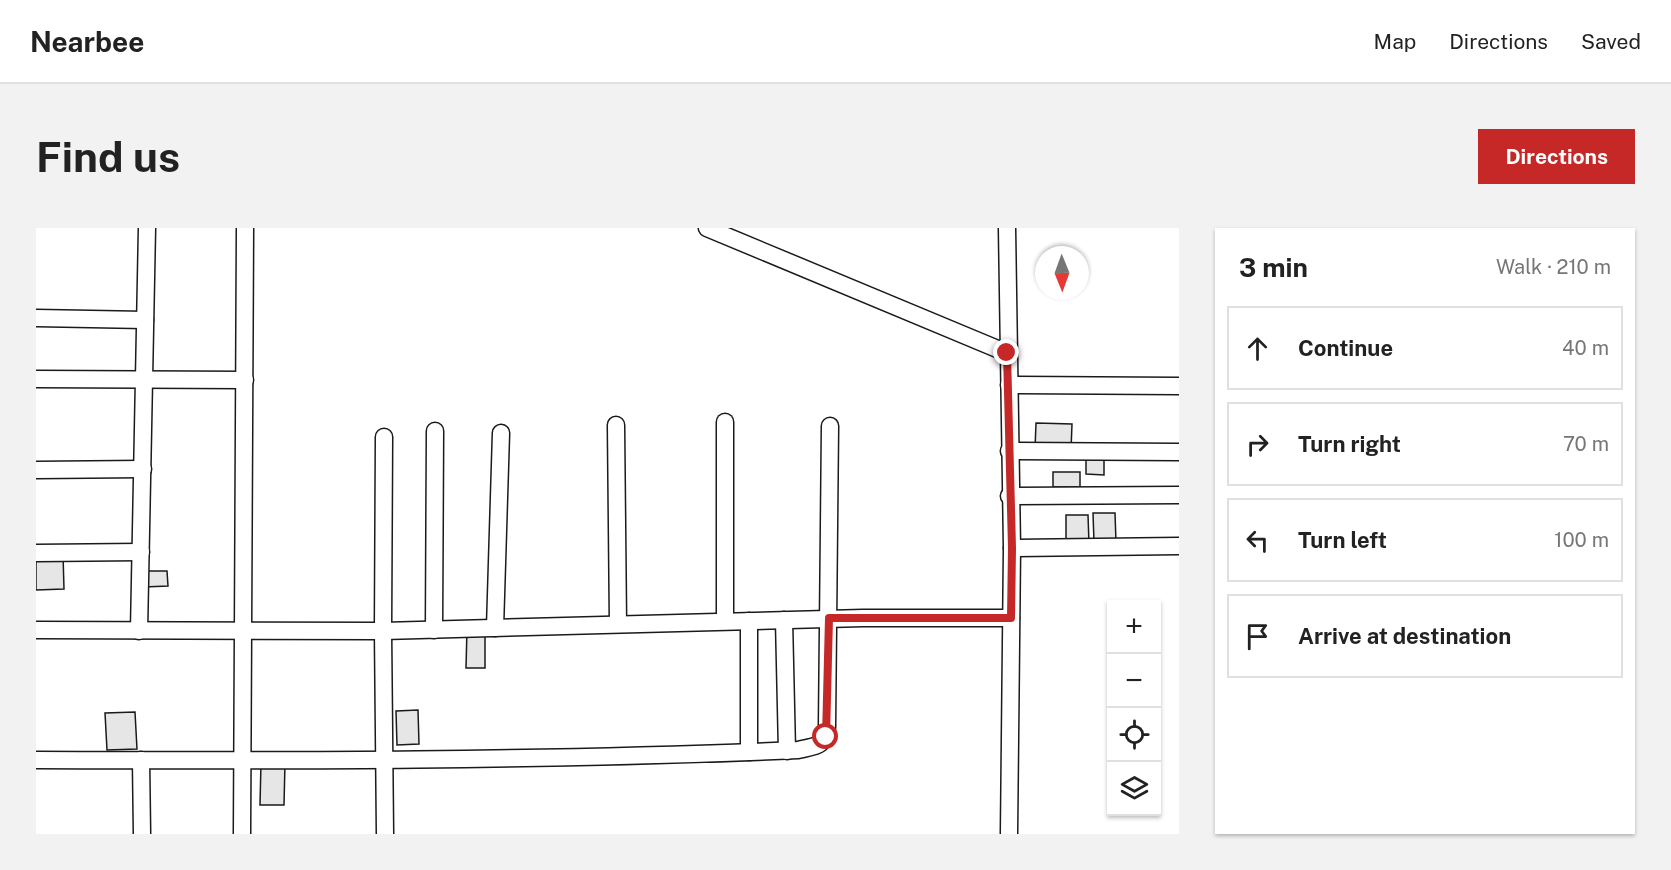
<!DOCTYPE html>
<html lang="en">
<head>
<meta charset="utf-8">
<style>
  :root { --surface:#fff; --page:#f2f2f2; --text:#222; --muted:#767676; --line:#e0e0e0; --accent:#c62828 }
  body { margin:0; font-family:"Public Sans",sans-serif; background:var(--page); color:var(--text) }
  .controls { position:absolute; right:18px; bottom:18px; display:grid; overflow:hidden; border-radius:0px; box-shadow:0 2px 4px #0004 }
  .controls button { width:54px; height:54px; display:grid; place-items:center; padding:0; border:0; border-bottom:2px solid var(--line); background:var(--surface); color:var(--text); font:30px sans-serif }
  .compass { position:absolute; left:999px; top:18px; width:54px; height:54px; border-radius:50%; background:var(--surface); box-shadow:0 2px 4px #0004; rotate:179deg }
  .stop { position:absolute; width:18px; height:18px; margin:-14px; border:4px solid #c62828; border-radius:50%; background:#fff }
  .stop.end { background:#c62828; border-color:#fff; box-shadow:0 2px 6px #0008 }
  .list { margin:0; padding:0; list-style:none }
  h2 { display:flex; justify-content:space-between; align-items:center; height:78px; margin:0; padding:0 24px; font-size:26px }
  h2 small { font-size:20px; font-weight:400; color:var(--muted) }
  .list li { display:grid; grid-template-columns:39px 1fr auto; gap:18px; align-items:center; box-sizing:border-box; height:84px; margin:0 12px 12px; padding:0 12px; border:2px solid var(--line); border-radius:0px }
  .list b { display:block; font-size:22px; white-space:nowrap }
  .list em { font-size:20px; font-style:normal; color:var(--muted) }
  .icon { flex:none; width:33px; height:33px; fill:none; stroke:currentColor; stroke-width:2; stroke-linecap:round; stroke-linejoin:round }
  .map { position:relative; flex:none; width:1143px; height:606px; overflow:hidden; border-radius:0px }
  header { display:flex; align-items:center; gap:36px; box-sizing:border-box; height:84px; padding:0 30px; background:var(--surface); border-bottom:2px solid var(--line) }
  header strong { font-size:28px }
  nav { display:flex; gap:33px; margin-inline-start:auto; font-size:21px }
  .intro { display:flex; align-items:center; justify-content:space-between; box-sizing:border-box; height:144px; padding:0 36px }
  h1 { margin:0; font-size:42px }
  .button { padding:15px 27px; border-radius:0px; background:var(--accent); color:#fff; font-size:21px; font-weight:700 }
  main { display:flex; gap:36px; padding:0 36px }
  aside { flex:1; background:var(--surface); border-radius:0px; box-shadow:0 2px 4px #0004 }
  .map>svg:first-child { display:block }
</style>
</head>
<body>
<header>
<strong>Nearbee</strong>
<nav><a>Map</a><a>Directions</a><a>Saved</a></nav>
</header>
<div class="intro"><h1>Find us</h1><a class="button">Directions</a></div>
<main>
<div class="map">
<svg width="1143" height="606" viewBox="0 0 1143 606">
  <rect width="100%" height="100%" fill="#fff"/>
  <g fill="#e6e6e6" stroke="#1a1a1a" stroke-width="1.5">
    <path d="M1000,195L1036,196L1035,222L999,221Z"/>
    <path d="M1050,224L1068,225V247L1050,246Z"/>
    <rect x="1017" y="244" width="27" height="15"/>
    <path d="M1057,285H1079L1080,314H1058Z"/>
    <path d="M1030,287H1052L1053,316H1030Z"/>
    <path d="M27,326L28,361L0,362V327Z"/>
    <path d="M108,343H131L132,358L108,359Z"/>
    <path d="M431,401H449V440H430Z"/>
    <path d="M382,482L383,516L361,517L360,483Z"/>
    <path d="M99,484L101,521L71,522L69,485Z"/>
    <path d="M225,535H249L248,577H224Z"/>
  </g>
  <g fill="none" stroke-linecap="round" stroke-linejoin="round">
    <defs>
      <g id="minor">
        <path d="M671,0L971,125"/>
        <path d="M971,0L976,320L973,606"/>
        <path d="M0,90L109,92"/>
        <path d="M0,151L209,152"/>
        <path d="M973,157L1143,158"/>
        <path d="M689,194V393"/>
        <path d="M580,197L582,396"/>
        <path d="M348,209L347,403L349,606"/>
        <path d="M973,223L1143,224"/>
        <path d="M0,242L107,241"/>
        <path d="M973,268L1143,267"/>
        <path d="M976,320L1143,318"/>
        <path d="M0,325L105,324"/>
        <path d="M748,392L751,523"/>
        <path d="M713,393V524"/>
        <path d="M459,400L465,205"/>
        <path d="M0,402L347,403L827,390H975"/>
        <path d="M398,402L399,203"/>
        <path d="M103,403L111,0"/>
        <path d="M0,532C254,533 509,533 762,522C780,518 789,519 791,499L794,198"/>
        <path d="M105,532L106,606"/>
        <path d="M206,606L209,0"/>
      </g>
    </defs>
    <use href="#minor" stroke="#1a1a1a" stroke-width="19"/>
    <use href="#minor" stroke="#fff" stroke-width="16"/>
  </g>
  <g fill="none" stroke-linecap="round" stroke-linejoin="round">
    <path stroke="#c62828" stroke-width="8" d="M790,509L793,390H975L976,320L971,125"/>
  </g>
</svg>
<div class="controls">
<button>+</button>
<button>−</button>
<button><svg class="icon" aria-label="locate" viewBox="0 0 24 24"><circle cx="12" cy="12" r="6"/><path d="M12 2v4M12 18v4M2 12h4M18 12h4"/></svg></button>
<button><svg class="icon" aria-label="layers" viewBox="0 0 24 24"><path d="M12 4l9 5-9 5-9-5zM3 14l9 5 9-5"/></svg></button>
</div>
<svg class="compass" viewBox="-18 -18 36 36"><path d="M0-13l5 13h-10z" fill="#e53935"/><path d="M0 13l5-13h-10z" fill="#767676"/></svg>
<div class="stop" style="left:790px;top:509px"></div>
<div class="stop end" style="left:971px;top:125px"></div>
</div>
<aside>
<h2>3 min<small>Walk · 210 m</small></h2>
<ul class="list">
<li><svg class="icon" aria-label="ahead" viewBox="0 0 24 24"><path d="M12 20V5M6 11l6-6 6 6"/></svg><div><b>Continue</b></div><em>40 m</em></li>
<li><svg class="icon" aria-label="right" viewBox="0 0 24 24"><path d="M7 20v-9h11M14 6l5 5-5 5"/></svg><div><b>Turn right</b></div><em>70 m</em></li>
<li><svg class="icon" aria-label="left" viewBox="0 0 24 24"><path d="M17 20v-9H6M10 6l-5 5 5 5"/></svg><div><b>Turn left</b></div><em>100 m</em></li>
<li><svg class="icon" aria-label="arrive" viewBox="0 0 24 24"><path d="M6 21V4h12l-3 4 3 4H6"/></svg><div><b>Arrive at destination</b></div></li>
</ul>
</aside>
</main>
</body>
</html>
